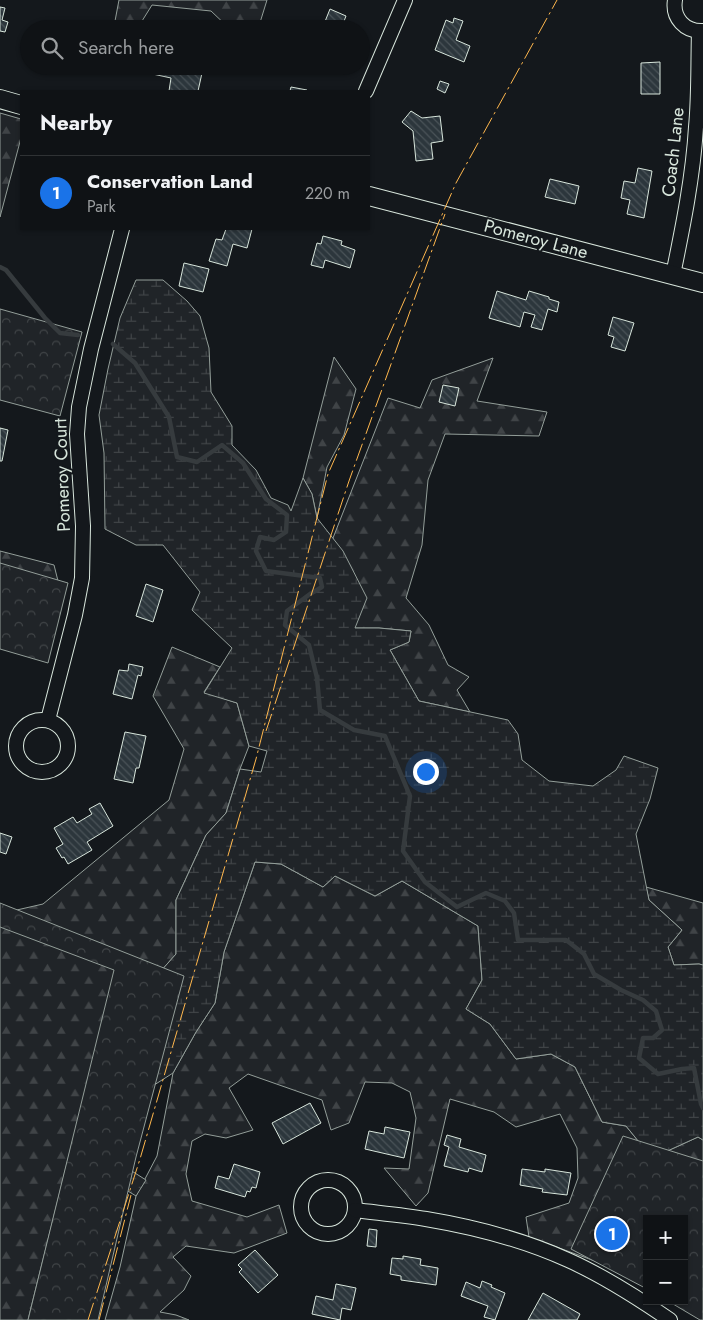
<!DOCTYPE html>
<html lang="en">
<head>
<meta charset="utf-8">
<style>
  :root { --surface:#0f1215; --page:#1d2022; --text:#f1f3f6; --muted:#9b9ea0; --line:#2f3234; --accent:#1a73e8 }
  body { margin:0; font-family:Jost,sans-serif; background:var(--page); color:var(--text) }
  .controls { position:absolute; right:15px; bottom:15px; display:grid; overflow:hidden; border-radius:0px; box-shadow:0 1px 4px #0004 }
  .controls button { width:45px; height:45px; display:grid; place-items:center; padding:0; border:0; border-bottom:1px solid var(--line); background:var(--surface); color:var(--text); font:25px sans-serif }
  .you { position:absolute; left:425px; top:771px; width:18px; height:18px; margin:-12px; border:4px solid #fff; border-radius:50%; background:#1a73e8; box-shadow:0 0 0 8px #1a73e833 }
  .badge { display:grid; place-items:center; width:32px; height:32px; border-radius:50%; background:var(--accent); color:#fff; font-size:16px; font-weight:700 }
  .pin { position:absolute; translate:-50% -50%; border:2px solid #fff; box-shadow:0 1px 5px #0006 }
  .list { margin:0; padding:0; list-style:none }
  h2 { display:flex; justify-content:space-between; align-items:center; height:65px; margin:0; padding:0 20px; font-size:21px }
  h2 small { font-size:16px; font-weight:400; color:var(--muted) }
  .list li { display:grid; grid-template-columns:32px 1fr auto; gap:15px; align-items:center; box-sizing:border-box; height:75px; padding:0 20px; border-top:1px solid var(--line) }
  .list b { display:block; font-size:19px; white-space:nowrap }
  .list p { margin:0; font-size:16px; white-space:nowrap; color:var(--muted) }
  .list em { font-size:16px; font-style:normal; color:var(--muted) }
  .icon { flex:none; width:28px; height:28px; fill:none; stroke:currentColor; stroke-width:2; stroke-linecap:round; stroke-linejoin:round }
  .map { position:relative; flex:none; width:703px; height:1320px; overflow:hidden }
  .search { position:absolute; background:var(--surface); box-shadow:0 1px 4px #0004; left:20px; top:20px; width:350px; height:55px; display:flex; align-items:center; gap:12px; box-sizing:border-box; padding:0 18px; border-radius:28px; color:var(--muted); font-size:19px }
  .panel { position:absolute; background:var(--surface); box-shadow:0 1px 4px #0004; left:20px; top:90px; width:350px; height:140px; border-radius:0px }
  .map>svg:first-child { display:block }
</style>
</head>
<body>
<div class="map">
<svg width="703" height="1320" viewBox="0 0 703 1320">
  <defs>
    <pattern id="forest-firs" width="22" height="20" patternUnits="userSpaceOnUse" patternTransform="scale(1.25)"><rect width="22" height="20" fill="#202428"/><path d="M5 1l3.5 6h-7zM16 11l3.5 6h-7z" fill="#404447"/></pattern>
    <pattern id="wetland-marsh" width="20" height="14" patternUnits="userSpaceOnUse" patternTransform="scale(1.25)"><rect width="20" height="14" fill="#202428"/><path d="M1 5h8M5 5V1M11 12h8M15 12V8" fill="none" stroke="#404447"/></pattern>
    <pattern id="park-crowns" width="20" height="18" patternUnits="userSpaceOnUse" patternTransform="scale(1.25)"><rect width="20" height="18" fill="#202428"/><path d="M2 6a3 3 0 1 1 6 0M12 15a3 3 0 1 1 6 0" fill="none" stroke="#404447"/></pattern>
    <pattern id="building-back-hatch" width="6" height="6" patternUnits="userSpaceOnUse" patternTransform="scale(1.25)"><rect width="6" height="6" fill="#2c363c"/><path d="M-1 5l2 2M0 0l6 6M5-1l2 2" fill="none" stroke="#4a5358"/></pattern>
  </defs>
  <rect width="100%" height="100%" fill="#14181c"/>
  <g fill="url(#forest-firs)" stroke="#939e99">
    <path d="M119,0H267L258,29H230L211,11L152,5L137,29H127L115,21Z"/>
    <path d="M0,113L21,119V138L0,217Z"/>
    <path d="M334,357L356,389L344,435L327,467L317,518L312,494L303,478Z"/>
    <path d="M493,358L477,401L547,412L539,436L445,434L428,480L422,545L406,598L429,625L448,665L469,677L457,690L470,712L419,701L390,650L409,642L411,631L379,628H355L333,538L388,398L420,408L432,380Z"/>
    <path d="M0,551L54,565L61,593L0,631Z"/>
    <path d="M172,647L220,667L204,692L237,703L249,746L240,769L226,813L206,835L176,900V954L152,981L73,1139L28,1320H0V909L8,912L43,904L169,800L184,749L153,696Z"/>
    <path d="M255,862L281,864L323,887L335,876L375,896L402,881L478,926L482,980L466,1009L490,1024L516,1059L551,1054L575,1067L602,1122L626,1126L652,1158L698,1137L703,1140V1270L684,1219H647V1289L625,1272L529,1237L526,1217L569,1203L578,1178L577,1148L560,1114L516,1127L494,1112L450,1099L428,1193L416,1206L384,1168L409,1169L416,1118L410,1092L392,1083L365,1082L349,1123L331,1130L322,1100L248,1074L229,1088L253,1130L226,1138L205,1134L192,1141L186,1174L192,1201L247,1217L279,1205L287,1233L234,1253L186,1246L173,1257L191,1276L184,1290L160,1312L176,1315L189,1320H105L120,1267L136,1196L157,1156L173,1073L196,1032L215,1003L224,952Z"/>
    <path d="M646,887L703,903V965L699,964L674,965L668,947L682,930L649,900Z"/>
  </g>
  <path fill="url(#wetland-marsh)" stroke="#939e99" d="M136,280H163L187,301L200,316L209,348L211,392L232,426V445L256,470L271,498L288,505L291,511L303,478L312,494L317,518L343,551L367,598L355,628H379L411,631L409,642L390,650L419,701L508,720L518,734L522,760L549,781L593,786L616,770L624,756L658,768L650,799L636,834L649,900L682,930L668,947L674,965L699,964L703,965V1140L698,1137L652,1158L626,1126L602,1122L575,1067L551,1054L516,1059L490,1024L466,1009L482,980L478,926L402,881L375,896L335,876L323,887L281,864L255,862L224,952L215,1003L196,1032L173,1073L151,1087L127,1168L146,1180L136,1196L102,1175L152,981L176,954V900L206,835L226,813L240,769L261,772L267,751L249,746L237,703L204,693L232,648L192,610L200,592L163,545H136L105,529L104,453L99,415L108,369L120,318Z"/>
  <g fill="url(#park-crowns)" stroke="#939e99">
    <path d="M0,309L82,332L60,416L0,400Z"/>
    <path d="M0,563L68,583L48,663L0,649Z"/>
    <path d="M0,903L184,976L136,1157L98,1320H28L114,970L0,927Z"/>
    <path d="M623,1136L703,1161V1320H700L668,1301H684V1219H647V1289L571,1249Z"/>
  </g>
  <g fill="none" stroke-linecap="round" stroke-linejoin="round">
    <g stroke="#363b3e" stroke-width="4.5">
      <path d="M0,267L6,270L45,318L60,333L78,335"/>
      <path d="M113,344L135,363L169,417L177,457L197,462L222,445L243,463L266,499L287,515L286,532L274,540L260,537L256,551L266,571L320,578L322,587L310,594L287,611L285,625L309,645L317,678L320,710L354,730L385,736L410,796L403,851L425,882L457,907L486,893L505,901L514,913L518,940H566L584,954L594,974L621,990L643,1000L656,1011L662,1030L653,1038H643L639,1058L658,1074L682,1069L694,1068L701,1104L703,1108"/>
    </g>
  </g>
  <g fill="url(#building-back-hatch)" stroke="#d8e6dc">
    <path d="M0,7L5,8L2,20L8,22L5,32L0,31Z"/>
    <path d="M330,9L346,16L341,29H322Z"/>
    <path d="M454,18L463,21L456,40L470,46L464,62L435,50L446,20L453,23Z"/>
    <path d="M660,62V94H641V63Z"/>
    <path d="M149,66H176V68L202,73L198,91H169L171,78L148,73Z"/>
    <path d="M440,81L449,84L445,93L437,89Z"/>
    <path d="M291,87L307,90V91H290Z"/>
    <path d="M411,111L422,118L440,116L443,141L431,143L433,159L416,161L413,131L402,122Z"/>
    <path d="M638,168L652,171L644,218L627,214L630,200L621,198L624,181L635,183Z"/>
    <path d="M550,179L579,186L575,204L545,197Z"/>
    <path d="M226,229H252L247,248L233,244L227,266L209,261L216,239L222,240Z"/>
    <path d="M323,236L342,241L341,245L355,250L350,268L325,260L323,268L311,265L317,243L321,244Z"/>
    <path d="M184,263L209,269L203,292L179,286Z"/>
    <path d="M497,291L526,300L529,291L549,297V299L559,302L557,312L548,309L542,330L531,327L535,315L524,312L520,327L489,318Z"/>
    <path d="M613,317L634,323L625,351L611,347L614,337L608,335Z"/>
    <path d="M443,385L459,388L455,406L439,402Z"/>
    <path d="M0,428L8,430L2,461H0Z"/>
    <path d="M146,584L163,590L153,622L136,616Z"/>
    <path d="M129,664L143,667L141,676L138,675L132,699L113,694L119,670L128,671Z"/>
    <path d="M125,732L146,736L139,768H136L133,783L114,779Z"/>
    <path d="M100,803L113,826L87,842L92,850L68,864L64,857L62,858L56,848L63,844L54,828L73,817L77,823L92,814L89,809Z"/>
    <path d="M0,833L12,837L6,854L0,852Z"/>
    <path d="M310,1103L321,1123L283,1144L272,1123Z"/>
    <path d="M385,1127L410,1132L404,1158L365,1149L369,1131L384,1134Z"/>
    <path d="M447,1135L461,1139L459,1147L486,1155L482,1172L469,1168L468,1172L444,1166L449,1147L444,1145Z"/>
    <path d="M234,1164L260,1172L256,1188L252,1187L250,1192L247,1191L245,1197L215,1188L218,1176L229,1179Z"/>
    <path d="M522,1169L545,1172V1169L571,1173L567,1195L542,1192L543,1189L520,1185Z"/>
    <path d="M369,1229L377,1230L376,1247L367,1246Z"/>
    <path d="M255,1250L278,1275L258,1293L239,1272L242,1269L238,1265Z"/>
    <path d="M403,1256L421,1259L420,1265L438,1268L436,1285L401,1280V1276L390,1274L392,1258L403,1259Z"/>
    <path d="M482,1281L492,1285L491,1287L505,1293L495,1320L484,1317L488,1306L461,1296L466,1282L480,1288Z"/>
    <path d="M336,1284L356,1288L351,1310L342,1308L340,1320L312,1314L316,1296L333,1300Z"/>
    <path d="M543,1293L580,1314L577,1320H528Z"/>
  </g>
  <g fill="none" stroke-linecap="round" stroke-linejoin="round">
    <defs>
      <g id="minor">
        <path d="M675,0C672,18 685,32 703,31"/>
        <path d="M366,91L405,0"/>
        <path d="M673,275C683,226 693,177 696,127C699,96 698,64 699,32"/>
        <path d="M48,720L75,615L82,578L83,526L77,434L79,407L91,349L122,229"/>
        <circle cx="42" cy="746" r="26"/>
        <circle cx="328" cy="1207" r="27"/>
        <path d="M355,1210C379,1213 403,1215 426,1219C474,1227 524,1240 568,1260C604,1276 638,1298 670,1320"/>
      </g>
      <g id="tertiary">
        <path d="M0,99L21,105"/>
        <path d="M369,196L703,283"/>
      </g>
    </defs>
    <use href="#minor" stroke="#d8e6dc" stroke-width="16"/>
    <use href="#tertiary" stroke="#d8e6dc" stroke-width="20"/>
    <use href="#minor" stroke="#14181c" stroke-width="14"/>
    <use href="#tertiary" stroke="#14181c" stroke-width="18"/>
    <g stroke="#ffb74d" stroke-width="1" stroke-dasharray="18 4 2.5 4" stroke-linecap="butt">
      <path d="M266,731L349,481L445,214"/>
      <path d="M88,1320L140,1159L256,759L328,474L456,183L557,0"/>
      <path d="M99,1320L131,1195"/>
    </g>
  </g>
  <g text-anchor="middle" stroke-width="4" stroke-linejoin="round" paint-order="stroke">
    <g font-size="18" fill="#d8e6dc" stroke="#14181c">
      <text transform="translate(673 152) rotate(-84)" y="6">Coach Lane</text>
      <text transform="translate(536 239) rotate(15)" y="6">Pomeroy Lane</text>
      <text transform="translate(62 475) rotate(-92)" y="6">Pomeroy Court</text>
    </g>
  </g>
</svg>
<div class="controls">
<button>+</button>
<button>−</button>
</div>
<div class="you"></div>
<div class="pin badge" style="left:612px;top:1234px">1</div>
<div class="search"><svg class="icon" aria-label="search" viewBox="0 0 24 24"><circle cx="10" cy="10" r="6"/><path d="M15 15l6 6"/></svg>Search here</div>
<section class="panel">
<h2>Nearby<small></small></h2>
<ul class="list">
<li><span class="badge">1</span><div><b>Conservation Land</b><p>Park</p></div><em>220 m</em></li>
</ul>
</section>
</div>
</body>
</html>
